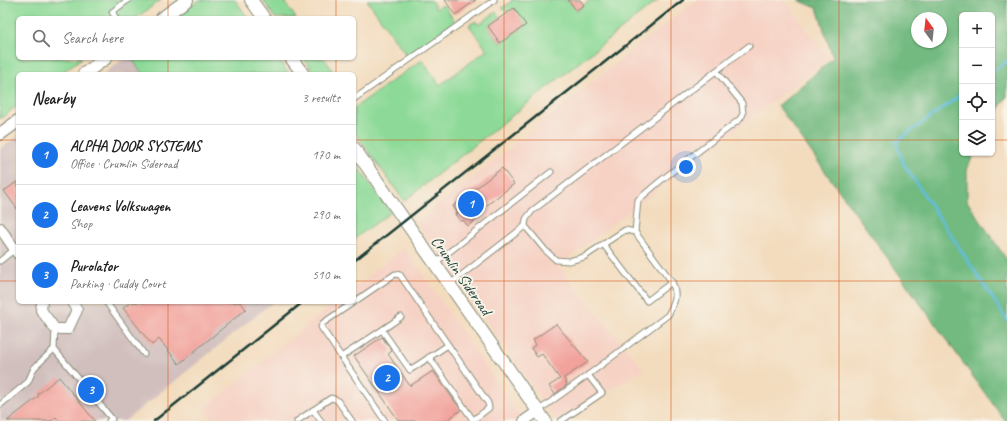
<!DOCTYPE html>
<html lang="en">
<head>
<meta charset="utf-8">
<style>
  :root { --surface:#fff; --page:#f6f6f6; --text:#222; --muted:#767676; --line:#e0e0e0; --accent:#1a73e8 }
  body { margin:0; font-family:Caveat,sans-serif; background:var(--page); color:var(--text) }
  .controls { position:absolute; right:12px; top:12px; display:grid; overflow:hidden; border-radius:6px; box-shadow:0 1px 3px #0004 }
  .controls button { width:36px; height:36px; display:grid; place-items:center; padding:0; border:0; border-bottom:1px solid var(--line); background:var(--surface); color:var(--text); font:20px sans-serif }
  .compass { position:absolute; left:911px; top:12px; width:36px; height:36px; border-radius:50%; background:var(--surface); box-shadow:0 1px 3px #0004; rotate:345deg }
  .you { position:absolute; left:686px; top:167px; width:14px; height:14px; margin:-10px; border:3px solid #fff; border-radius:50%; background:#1a73e8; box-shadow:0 0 0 6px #1a73e833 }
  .badge { display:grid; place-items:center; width:26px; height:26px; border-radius:50%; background:var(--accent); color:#fff; font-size:13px; font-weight:700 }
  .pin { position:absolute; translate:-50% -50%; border:2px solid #fff; box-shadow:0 1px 4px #0006 }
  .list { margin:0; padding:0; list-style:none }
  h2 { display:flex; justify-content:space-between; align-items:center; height:52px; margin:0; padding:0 16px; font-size:17px }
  h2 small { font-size:13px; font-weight:400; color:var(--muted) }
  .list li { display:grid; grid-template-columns:26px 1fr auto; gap:12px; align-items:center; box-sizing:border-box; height:60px; padding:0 16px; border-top:1px solid var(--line) }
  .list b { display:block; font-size:15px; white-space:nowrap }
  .list p { margin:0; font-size:13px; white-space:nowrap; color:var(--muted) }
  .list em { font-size:13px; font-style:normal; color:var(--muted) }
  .icon { flex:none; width:22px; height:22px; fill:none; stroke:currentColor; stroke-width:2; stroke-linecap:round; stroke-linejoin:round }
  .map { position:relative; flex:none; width:1007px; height:421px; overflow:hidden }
  .search { position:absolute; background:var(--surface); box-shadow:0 1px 3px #0004; left:16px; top:16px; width:340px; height:44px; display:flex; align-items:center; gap:10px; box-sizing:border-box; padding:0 14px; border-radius:6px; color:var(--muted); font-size:15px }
  .panel { position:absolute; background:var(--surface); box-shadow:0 1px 3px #0004; left:16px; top:72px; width:340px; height:232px; border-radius:6px }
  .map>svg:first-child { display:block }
</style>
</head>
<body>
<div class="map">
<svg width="1007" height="421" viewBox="0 0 1007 421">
  <rect width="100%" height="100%" fill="#f7f3e8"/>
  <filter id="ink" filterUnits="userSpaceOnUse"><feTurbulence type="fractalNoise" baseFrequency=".025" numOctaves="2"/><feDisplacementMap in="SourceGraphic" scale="8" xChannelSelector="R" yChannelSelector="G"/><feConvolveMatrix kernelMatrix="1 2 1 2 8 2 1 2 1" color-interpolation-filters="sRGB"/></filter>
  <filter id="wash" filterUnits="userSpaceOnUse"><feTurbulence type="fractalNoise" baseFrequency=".012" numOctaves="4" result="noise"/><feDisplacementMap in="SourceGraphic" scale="16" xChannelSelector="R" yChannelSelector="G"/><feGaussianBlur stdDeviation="0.9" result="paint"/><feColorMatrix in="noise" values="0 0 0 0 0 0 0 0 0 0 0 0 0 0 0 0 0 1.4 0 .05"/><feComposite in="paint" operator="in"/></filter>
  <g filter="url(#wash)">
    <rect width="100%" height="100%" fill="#f3dcbe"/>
    <g fill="#f6d2c4">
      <path d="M696,0H785L829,58L558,266L644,370L556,421L417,222Z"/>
      <path d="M404,247L523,421H214L205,408L336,302H354V288Z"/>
    </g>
    <g fill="#d1bfbe">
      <path d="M125,58H131L143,74H103Z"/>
      <path d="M18,136V302H273L125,421H0V149Z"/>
    </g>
    <g fill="#8dda98" stroke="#568c66">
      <path d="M0,0H161L136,18H18V58H82L60,74H18V105L0,119Z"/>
      <path d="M199,0H235L248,18H176Z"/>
      <path d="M263,0H283L296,18H275Z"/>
      <path d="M367,0H431L436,9L441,5L442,7L444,5L455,22L410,54L406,55Z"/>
      <path d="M511,0H568L577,11L590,0H658L404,201L354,131V108L422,60L440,85L487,50L469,25L476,21L478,25L496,12L500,18L488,26L500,43L526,25L507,13L502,8L512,1Z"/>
      <path d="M131,58H278L289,74H143Z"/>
      <path d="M303,58H324L335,74H315Z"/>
      <path d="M354,162L391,212L354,239Z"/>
    </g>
    <path fill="#72ba80" stroke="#487c5a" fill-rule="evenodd" d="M798,0H1007V96L992,119V15H962V153H974L967,170V201L1007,260V421H1005L778,106L833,58L817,8ZM917,18H941V42H917Z"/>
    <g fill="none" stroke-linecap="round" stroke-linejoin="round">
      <g stroke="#61bfdf" stroke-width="2.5">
        <path d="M992,72L1007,61"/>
        <path d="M962,94L896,142L903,163L1007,320"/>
      </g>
    </g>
    <g id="blocks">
      <g fill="#f2a19b">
        <path d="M445,0H476L455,15Z"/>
        <path d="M568,0H580L584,5L576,10Z"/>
        <path d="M514,8L526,25L500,43L488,26Z"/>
        <path d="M502,168L514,184L478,212L481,216L468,226L463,220L461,222L455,214L458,213L453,206Z"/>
        <path d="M18,181V210L4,191Z"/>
        <path d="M131,302H240L246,309L179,364L159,339L152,345L123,308Z"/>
        <path d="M556,324L588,362L564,378L567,385L555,394L549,386L560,379L542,354L537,357L531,348L536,345L533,340Z"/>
        <path d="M382,337L392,351L388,354L410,386L433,371L461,410L446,421H399L354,356Z"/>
        <path d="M59,377L95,421H59L56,417L51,421H7L39,396L38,394Z"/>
      </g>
    </g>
  </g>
  <g filter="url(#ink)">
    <use href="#blocks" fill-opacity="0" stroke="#898c79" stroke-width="1"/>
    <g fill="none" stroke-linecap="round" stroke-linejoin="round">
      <defs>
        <g id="service">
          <path d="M116,18L112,12L128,0"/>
          <path d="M354,99L494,0"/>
          <path d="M525,226L526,219L532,211L749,46"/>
          <path d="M635,232L638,200L659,182L740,119L743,114L742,103L716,71"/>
          <path d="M603,244L647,301L672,282"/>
          <path d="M0,261L15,249"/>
          <path d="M435,263L551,172"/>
          <path d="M450,284L525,226L545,250L556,260L569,261L584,257L625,230L635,232L672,282C678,296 675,302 668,315L588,375"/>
          <path d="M106,302L144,354"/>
          <path d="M354,302L395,274L400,275L488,403L489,408L472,421"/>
          <path d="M354,302L323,323L321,327L385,421"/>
          <path d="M55,329L54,349L112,419L109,421"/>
          <path d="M382,330L401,317"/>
          <path d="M341,357L382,330L410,370L448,345"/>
          <path d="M429,357L473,420"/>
          <path d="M0,405L28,382L34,368L54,349"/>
          <path d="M313,410L321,421"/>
          <path d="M538,411L588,375L602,393L561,421"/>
          <path d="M297,421L331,398L337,400L352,421"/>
        </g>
        <g id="minor">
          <path d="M0,228L18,254"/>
          <path d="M42,302L41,310L55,329H68L77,310L72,302"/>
          <path d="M524,421L538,411"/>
        </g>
        <g id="tertiary">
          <path d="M251,0L264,18"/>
          <path d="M162,18L187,0"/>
          <path d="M291,58L303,74"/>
          <path d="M84,74L106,58"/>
          <path d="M0,134L18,121"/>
          <path d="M354,148L545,421"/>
        </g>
      </defs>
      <use href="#service" stroke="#898c79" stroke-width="7"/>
      <use href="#minor" stroke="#898c79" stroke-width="12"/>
      <use href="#tertiary" stroke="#898c79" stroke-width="14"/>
      <use href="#service" stroke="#fff" stroke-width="5"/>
      <use href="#minor" stroke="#fff" stroke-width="10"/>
      <use href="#tertiary" stroke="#fff" stroke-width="12"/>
      <g stroke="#1f3d34" stroke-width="2.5">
        <path d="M354,261L683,0"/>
        <path d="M154,421L303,302"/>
      </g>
    </g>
  </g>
  <path fill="none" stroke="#d45610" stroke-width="1" stroke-opacity="0.55" d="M168,0V18M336,0V18M504,0V421M671,0V421M839,0V421M168,58V74M336,58V74M0,140H18M354,140H962M992,140H1007M0,281H18M354,281H1007M168,302V421M336,302V421"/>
  <g text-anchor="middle" stroke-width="4" stroke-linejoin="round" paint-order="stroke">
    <g font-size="16" fill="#1f3d34" stroke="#f7f3e8">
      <text transform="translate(462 275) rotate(55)" y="6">Crumlin Sideroad</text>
    </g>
  </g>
</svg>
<div class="controls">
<button>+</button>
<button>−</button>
<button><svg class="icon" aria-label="locate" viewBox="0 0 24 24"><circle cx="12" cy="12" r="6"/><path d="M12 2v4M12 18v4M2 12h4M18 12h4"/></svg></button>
<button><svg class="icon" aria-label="layers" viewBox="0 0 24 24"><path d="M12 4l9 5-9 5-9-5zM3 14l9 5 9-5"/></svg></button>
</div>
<svg class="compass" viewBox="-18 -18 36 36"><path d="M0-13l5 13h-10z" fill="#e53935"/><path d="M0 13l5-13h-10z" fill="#767676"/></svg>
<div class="you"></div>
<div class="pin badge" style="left:471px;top:204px">1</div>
<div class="pin badge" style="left:387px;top:378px">2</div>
<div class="pin badge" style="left:91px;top:390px">3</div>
<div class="search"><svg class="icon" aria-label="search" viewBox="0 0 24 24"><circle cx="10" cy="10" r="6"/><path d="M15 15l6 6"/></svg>Search here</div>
<section class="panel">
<h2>Nearby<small>3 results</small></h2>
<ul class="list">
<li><span class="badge">1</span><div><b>ALPHA DOOR SYSTEMS</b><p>Office · Crumlin Sideroad</p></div><em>170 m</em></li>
<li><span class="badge">2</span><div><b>Leavens Volkswagen</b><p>Shop</p></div><em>290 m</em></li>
<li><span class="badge">3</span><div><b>Purolator</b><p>Parking · Cuddy Court</p></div><em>510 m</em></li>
</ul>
</section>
</div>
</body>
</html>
